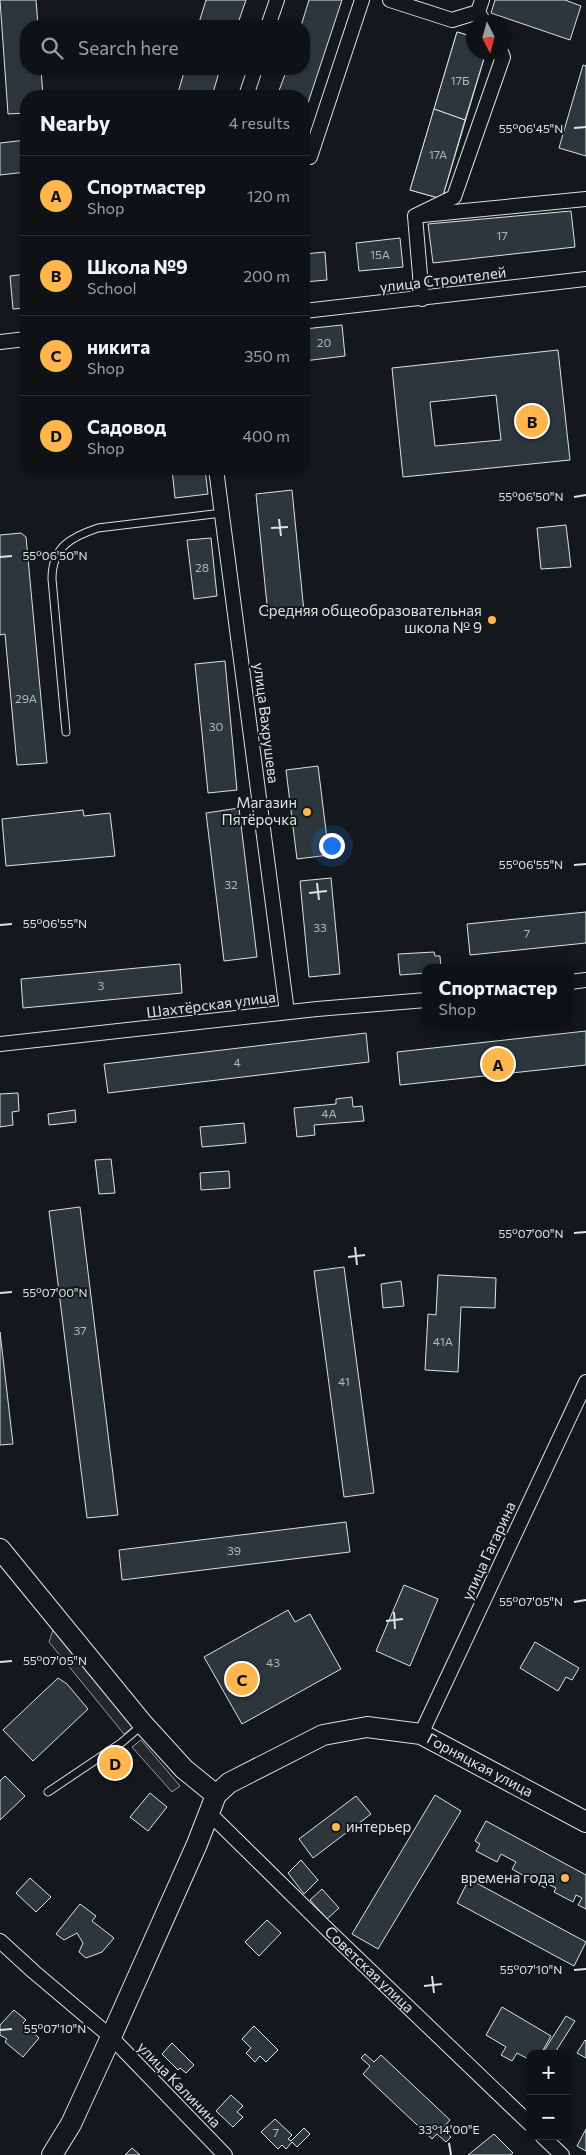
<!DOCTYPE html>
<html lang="en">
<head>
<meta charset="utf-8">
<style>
  :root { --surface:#0f1215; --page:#1d2022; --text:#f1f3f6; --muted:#9b9ea0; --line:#2f3234; --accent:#ffb74d }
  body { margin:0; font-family:Commissioner,sans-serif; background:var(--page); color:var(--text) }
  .controls { position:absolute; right:15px; bottom:15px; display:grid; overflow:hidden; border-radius:10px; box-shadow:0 1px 4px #0004 }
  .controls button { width:45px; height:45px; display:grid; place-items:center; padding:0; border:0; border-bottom:1px solid var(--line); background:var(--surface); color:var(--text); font:25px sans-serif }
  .compass { position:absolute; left:466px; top:15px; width:45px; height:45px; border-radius:50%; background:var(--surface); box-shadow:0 1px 4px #0004; rotate:174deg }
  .you { position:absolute; left:331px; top:845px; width:18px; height:18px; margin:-12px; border:4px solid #fff; border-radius:50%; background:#1a73e8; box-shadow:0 0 0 8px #1a73e833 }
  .badge { display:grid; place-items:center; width:32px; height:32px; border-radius:50%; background:var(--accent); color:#111; font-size:16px; font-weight:700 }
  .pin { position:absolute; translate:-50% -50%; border:2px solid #fff; box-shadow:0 1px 5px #0006 }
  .popup { position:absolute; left:422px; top:964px; width:152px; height:65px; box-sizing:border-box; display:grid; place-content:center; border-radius:10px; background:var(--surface); filter:drop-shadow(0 1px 4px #0005); font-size:16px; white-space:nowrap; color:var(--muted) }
  .popup b { font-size:19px; color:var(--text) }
  .popup::after { content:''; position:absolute; left:50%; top:100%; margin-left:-10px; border:10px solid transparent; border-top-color:var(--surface) }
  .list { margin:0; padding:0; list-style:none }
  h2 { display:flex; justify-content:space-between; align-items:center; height:65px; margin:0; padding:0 20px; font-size:21px }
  h2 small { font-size:16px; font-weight:400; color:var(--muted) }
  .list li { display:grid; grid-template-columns:32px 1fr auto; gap:15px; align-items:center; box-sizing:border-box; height:80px; padding:0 20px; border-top:1px solid var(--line) }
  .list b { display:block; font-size:19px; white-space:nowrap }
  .list p { margin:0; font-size:16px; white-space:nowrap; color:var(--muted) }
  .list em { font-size:16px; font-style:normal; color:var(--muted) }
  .icon { flex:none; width:28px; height:28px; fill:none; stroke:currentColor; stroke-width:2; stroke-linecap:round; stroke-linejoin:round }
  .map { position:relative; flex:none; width:586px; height:2155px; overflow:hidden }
  .search { position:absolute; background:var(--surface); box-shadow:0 1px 4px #0004; left:20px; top:20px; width:290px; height:55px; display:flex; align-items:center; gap:12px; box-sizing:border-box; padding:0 18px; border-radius:20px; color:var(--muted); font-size:19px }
  .panel { position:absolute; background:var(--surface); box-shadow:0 1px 4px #0004; left:20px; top:90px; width:290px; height:385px; border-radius:20px }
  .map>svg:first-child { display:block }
</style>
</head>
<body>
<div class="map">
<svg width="586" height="2155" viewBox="0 0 586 2155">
  <rect width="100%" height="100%" fill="#14181c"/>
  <g fill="#24282b" stroke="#939e99">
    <path d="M53,1630L133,1727L124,1734L49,1642Z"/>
    <path d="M141,1740L180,1786L172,1792L132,1747Z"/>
  </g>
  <g fill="#2c363c" stroke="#d8e6dc" fill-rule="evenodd">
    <path d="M0,0H36L38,26H26V69H41L43,96H26V113L8,114Z"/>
    <path d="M206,0H246L237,26H198Z"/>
    <path d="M309,0H342L304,115V96H277L287,69H304V26H301Z"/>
    <path d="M495,0H565L581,6L570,40L491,13Z"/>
    <path d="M457,32L474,37V52H486L442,199L410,190Z"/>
    <path d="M457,32L474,37V52H486L465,120L434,109Z"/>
    <path d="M583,65L586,66V156L559,148Z"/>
    <path d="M185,69H220L212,96H177Z"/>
    <path d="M434,109L465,120L442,199L410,190Z"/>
    <path d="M26,140V172L0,175V143Z"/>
    <path d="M571,211L575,247L433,263L428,224Z"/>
    <path d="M400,238L403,267L359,271L356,243Z"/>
    <path d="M325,252L327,280L304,282V254Z"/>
    <path d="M26,274V308L13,309L10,276Z"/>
    <path d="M342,325L345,356L304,361V329Z"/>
    <path d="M558,350L570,460L403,477L392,368ZM496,395L501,440L435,446L430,402Z"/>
    <path d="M172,469H205L208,494L175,498Z"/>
    <path d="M292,490L304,612L268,615L256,494Z"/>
    <path d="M566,525L571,567L541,569L537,528Z"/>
    <path d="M21,533L26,537L47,763L17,765L5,634L0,635V535Z"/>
    <path d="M211,538L217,596L194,599L187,540Z"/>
    <path d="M225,661L237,790L208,793L195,664Z"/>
    <path d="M318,766L329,855L297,859L286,770Z"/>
    <path d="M239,808L257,957L224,961L206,813Z"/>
    <path d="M83,810L84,816L110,813L115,856L6,866L2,819Z"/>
    <path d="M331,878L340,974L309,977L300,881Z"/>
    <path d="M586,912V943L470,955L467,924Z"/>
    <path d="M434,952L435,956H440L441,968H426V973L400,975L398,954Z"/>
    <path d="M180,964L182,993L23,1008L21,979Z"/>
    <path d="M586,1031V1065L400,1085L397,1052Z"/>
    <path d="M366,1033L369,1062L108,1093L104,1064Z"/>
    <path d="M18,1093L19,1111L12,1112L13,1125L0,1127V1094Z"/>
    <path d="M352,1097L353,1107L362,1106L364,1121L314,1125L315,1135L297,1137L294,1108L336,1104V1099Z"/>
    <path d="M75,1110L76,1122L49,1125L48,1114Z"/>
    <path d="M244,1123L246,1143L202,1147L200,1127Z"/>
    <path d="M111,1159L115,1193L99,1194L95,1160Z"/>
    <path d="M229,1171L230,1188L201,1190L200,1173Z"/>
    <path d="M80,1207L118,1515L87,1518L49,1211Z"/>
    <path d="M344,1267L374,1493L344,1497L314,1271Z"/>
    <path d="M438,1275L496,1278L495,1308L461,1307L458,1372L425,1370L428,1314L436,1315Z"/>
    <path d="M401,1281L404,1306L383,1308L381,1284Z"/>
    <path d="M0,1332L13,1444L0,1445Z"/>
    <path d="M346,1522L350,1552L122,1580L119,1550Z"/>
    <path d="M404,1585L438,1599L410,1666L376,1651Z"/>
    <path d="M288,1610L295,1622L310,1614L341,1669L242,1724L204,1657Z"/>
    <path d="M535,1642L579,1668L572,1680L566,1677L558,1691L520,1668Z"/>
    <path d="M58,1678L67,1684L88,1709L33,1761L3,1730Z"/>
    <path d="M5,1776L25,1796L0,1820V1781Z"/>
    <path d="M150,1793L167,1807L148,1831L130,1817Z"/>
    <path d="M435,1795L461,1811L378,1949L352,1934Z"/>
    <path d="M356,1796L371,1814L313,1858L299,1839Z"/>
    <path d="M486,1821L586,1875V1909L578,1905L582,1898L576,1895L573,1902L554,1892L556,1888L548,1884L545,1888L512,1869L516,1862L501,1854L497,1862L476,1851L480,1844L475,1841Z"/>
    <path d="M301,1860L318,1880L304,1894L288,1873Z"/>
    <path d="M30,1878L51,1897L36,1912L16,1893Z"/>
    <path d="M469,1879L586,1942L574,1966L457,1903Z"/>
    <path d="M322,1889L339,1908L327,1919L310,1900Z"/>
    <path d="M80,1904L96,1916L92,1921L114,1938L102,1952L86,1958L79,1952L83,1943L77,1933L64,1940L56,1934Z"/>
    <path d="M267,1920L281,1933L259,1956L245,1942Z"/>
    <path d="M502,2007L551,2036L541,2054H530V2060L517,2053L512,2061L501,2055L506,2047L486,2035Z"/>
    <path d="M14,2010L26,2020L23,2023L39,2038L23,2057L5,2042L7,2039L0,2035V2025Z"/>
    <path d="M566,2016L575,2021L554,2054H542Z"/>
    <path d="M254,2026L278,2050L266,2062L260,2056L255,2062L246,2053L251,2048L242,2039Z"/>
    <path d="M585,2040L586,2041V2058L577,2053Z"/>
    <path d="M172,2043L194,2065L186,2073L180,2068L178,2070L162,2054Z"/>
    <path d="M365,2054L374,2062L381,2055L450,2120L442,2129L451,2137L446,2142L437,2134L432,2139L363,2074L370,2066L361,2058Z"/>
    <path d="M231,2095L243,2106L237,2112L243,2117L233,2127L216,2111Z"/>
    <path d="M275,2119L292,2135L288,2139L291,2141L304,2128L310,2134L297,2147L292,2142L286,2149L282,2145L278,2149L261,2132Z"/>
    <path d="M586,2129V2151L577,2146Z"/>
    <path d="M494,2134L513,2153L510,2155H468Z"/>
    <path d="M132,2148L140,2155H125Z"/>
  </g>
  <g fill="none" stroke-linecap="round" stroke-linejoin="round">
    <defs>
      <g id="lane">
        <path d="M66,732L52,579C52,547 71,537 98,528L222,513"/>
        <path d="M48,1792L121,1743L141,1726"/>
      </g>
      <g id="street">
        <path d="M390,0L452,20L478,12"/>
        <path d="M482,0L478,12L484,22"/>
        <path d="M268,26L277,0"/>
        <path d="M246,96L255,69"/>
        <path d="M304,155L310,157L362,0"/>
        <path d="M423,215L586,199"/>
        <path d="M422,299L415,216L454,197L503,57L501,52"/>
        <path d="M304,311L586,279"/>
        <path d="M0,342L26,339"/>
        <path d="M216,469L287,1012"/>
        <path d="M570,982L586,980"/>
        <path d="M0,1044L317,1009L426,1000"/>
        <path d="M421,1734L586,1382"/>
        <path id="s1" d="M209,1813L332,1934L530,2124"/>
        <path d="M0,1941L34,1972L111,2037L225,2155"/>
        <path d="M542,2136L562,2155"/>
      </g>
      <g id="secondary">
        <path d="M0,1549L143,1724L184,1769L216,1795"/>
        <path id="s2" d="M52,2155L71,2124L111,2037L197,1844L216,1795L229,1783L323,1735L367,1727L421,1734L586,1822"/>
      </g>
    </defs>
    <use href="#lane" stroke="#d8e6dc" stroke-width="9"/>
    <use href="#street" stroke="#d8e6dc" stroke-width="16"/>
    <use href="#secondary" stroke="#d8e6dc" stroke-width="22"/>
    <use href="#lane" stroke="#14181c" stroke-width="7"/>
    <use href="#street" stroke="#14181c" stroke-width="14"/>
    <use href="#secondary" stroke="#14181c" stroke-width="20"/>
  </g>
  <path fill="none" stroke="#d8e6dc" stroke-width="2" d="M574,128L586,127M574,497L586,495M279,519L281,536M271,528L288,527M0,557L12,556M574,865L586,864M317,883L319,900M309,893L327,891M0,925L12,924M574,1233L586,1232M355,1247L357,1265M348,1257L365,1255M0,1293L12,1292M574,1602L586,1600M394,1612L395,1629M386,1621L403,1619M0,1662L12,1661M574,1970L586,1969M432,1976L434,1993M424,1986L442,1984M0,2030L12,2029M449,2143L451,2155"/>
  <g fill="#ffb74d" stroke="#14181c" stroke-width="2">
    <circle cx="492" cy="620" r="5"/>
    <circle cx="307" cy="812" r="5"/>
    <circle cx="336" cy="1827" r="5"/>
    <circle cx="565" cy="1878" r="5"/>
  </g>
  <g text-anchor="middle" stroke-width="4" stroke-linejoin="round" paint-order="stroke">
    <g font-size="12" fill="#adbab4">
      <text x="460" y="85">17Б</text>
      <text x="438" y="159">17А</text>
      <text x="502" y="240">17</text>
      <text x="380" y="259">15А</text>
      <text x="324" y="347">20</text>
      <text x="202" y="572">28</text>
      <text x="26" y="703">29А</text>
      <text x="216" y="731">30</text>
      <text x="231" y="889">32</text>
      <text x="320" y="932">33</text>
      <text x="527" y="938">7</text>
      <text x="101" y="990">3</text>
      <text x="237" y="1067">4</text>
      <text x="329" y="1118">4А</text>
      <text x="80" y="1335">37</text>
      <text x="443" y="1346">41А</text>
      <text x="344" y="1386">41</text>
      <text x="234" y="1555">39</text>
      <text x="273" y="1667">43</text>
      <text x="276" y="2137">7</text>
    </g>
    <g font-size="15" fill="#d8e6dc" stroke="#14181c">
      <text transform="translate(443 280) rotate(-7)" y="5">улица Строителей</text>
      <text transform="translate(266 723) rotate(83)" y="5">улица Вахрушева</text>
      <text transform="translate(211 1005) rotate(-7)" y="5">Шахтёрская улица</text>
      <text transform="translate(489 1551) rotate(-65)" y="5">улица Гагарина</text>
      <text dy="5" stroke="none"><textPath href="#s2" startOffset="685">Горняцкая улица</textPath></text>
      <text dy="5" stroke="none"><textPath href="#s1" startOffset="224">Советская улица</textPath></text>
      <text transform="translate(179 2085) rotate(46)" y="5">улица Калинина</text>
    </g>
    <g font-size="15" fill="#d8e6dc" stroke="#14181c" text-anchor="end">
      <text x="482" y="616">Средняя общеобразовательная<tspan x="482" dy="17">школа № 9</tspan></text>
      <text x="297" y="808">Магазин<tspan x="297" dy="17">Пятёрочка</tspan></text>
      <text x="346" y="1832" text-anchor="start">интерьер</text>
      <text x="555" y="1883">времена года</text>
    </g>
  </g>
  <g font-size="12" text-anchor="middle" fill="#d8e6dc" stroke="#14181c" stroke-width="4" stroke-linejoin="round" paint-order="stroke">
    <text x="531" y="133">55°06'45"N</text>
    <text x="531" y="501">55°06'50"N</text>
    <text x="55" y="560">55°06'50"N</text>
    <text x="531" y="869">55°06'55"N</text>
    <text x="55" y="928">55°06'55"N</text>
    <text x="531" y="1238">55°07'00"N</text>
    <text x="55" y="1297">55°07'00"N</text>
    <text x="531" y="1606">55°07'05"N</text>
    <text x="55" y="1665">55°07'05"N</text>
    <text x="531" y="1974">55°07'10"N</text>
    <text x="55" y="2033">55°07'10"N</text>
    <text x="449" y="2134">33°14'00"E</text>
  </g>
</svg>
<div class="controls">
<button>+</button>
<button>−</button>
</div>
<svg class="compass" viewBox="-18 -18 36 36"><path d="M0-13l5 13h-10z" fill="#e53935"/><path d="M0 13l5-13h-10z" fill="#9b9ea0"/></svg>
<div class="you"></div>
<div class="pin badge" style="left:498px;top:1064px">A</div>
<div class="popup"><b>Спортмастер</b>Shop</div>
<div class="pin badge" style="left:532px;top:421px">B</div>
<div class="pin badge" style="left:242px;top:1679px">C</div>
<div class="pin badge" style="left:115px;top:1763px">D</div>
<div class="search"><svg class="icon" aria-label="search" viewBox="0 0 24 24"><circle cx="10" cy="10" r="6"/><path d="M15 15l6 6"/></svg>Search here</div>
<section class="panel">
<h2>Nearby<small>4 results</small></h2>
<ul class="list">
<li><span class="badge">A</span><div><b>Спортмастер</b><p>Shop</p></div><em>120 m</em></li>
<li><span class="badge">B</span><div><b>Школа №9</b><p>School</p></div><em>200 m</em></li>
<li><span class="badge">C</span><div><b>никита</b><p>Shop</p></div><em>350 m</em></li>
<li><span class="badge">D</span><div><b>Садовод</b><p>Shop</p></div><em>400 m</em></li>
</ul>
</section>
</div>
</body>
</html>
